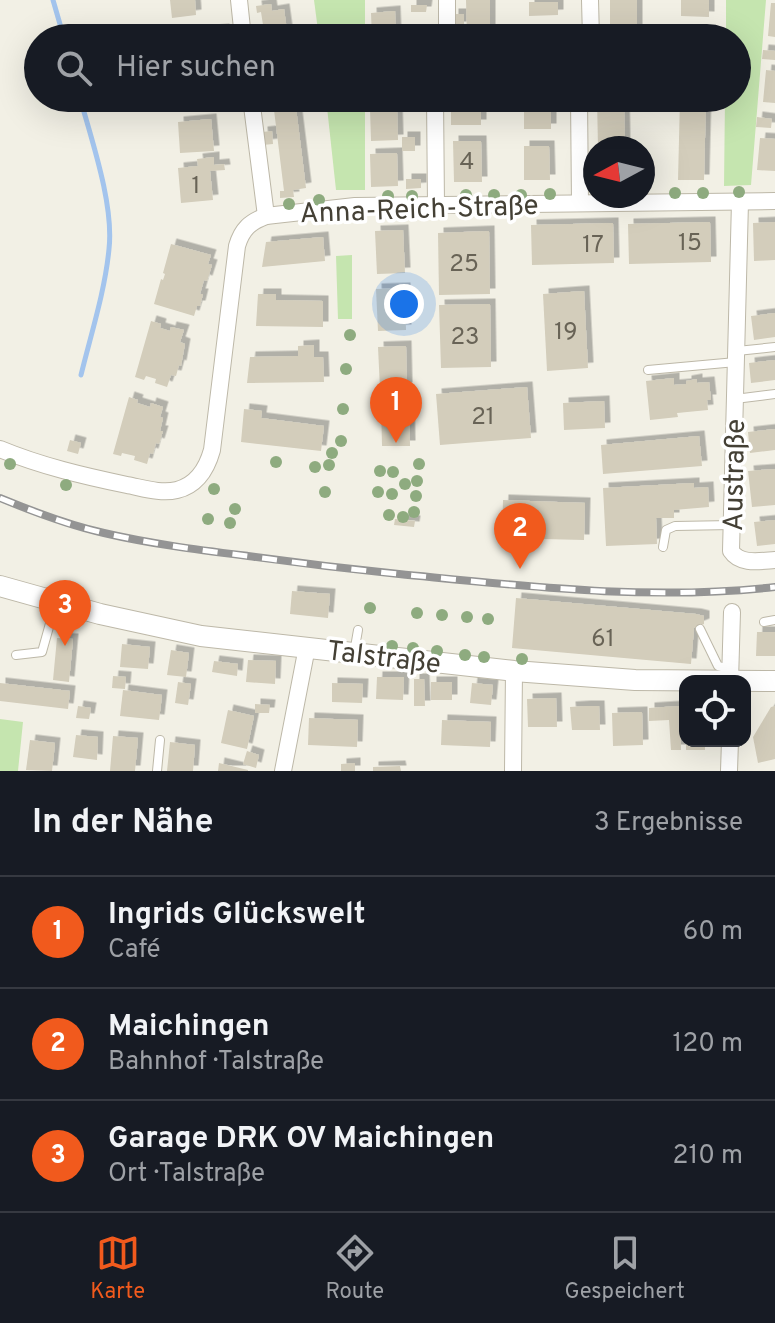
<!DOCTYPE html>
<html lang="de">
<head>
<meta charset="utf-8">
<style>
  :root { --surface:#171b24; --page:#20242c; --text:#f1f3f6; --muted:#9ea1a6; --line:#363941; --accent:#f15a1d }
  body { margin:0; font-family:Overpass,sans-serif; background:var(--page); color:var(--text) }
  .controls { position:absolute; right:24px; bottom:24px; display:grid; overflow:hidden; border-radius:16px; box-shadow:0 8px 32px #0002 }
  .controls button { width:72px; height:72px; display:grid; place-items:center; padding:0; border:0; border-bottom:2px solid var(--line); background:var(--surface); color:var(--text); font:40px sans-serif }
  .compass { position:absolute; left:583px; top:136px; width:72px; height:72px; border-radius:50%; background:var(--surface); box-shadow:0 8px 32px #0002; rotate:263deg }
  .you { position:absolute; left:404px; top:304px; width:28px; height:28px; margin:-20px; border:6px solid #fff; border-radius:50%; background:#1a73e8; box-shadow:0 0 0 12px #1a73e833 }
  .badge { display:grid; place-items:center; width:52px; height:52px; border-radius:50%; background:var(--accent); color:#fff; font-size:26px; font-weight:700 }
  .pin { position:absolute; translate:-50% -66px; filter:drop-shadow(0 2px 4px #0008) }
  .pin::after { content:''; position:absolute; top:42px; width:28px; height:24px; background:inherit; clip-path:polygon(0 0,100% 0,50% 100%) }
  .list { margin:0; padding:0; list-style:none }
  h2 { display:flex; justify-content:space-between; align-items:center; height:104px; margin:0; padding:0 32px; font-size:34px }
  h2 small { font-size:26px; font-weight:400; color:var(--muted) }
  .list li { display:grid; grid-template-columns:52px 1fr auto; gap:24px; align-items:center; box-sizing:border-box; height:112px; padding:0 32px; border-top:2px solid var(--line) }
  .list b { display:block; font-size:30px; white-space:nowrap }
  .list p { margin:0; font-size:26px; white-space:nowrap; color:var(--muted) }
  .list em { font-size:26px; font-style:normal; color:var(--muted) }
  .icon { flex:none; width:44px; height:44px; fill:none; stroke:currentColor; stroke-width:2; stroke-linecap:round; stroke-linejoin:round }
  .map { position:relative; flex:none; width:775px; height:771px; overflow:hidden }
  .search { position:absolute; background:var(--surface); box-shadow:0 8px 32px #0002; left:24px; right:24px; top:24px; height:88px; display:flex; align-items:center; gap:20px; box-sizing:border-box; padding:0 28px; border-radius:44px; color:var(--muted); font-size:30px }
  .sheet { height:440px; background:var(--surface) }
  nav { display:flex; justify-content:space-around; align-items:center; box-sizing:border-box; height:112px; border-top:2px solid var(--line); background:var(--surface); font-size:22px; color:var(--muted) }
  nav a { display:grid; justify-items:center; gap:4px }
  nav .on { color:var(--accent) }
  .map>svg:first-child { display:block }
</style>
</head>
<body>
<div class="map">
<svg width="775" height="771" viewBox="0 0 775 771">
  <defs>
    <filter id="shadow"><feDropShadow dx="5.5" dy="-5.5" stdDeviation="0" flood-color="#0004"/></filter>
  </defs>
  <rect width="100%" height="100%" fill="#f2f0e5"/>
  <g fill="#c5e5af">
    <path d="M314,0H365V38H319Z"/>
    <path d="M726,0H766L751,185L724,186L725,98H737V38H726Z"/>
    <path d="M326,98H365V190H336Z"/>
    <path d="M352,255V319H338L336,256Z"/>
    <path d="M0,719L23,722L18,771H0Z"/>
  </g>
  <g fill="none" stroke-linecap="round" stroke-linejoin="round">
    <g stroke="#a3c4ed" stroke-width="5">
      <path d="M53,0L64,38"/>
      <path d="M80,98C92,141 114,205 109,249C105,291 91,334 81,375"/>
    </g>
  </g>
  <g fill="#d3cdbb" filter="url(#shadow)">
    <path d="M170,0H195L196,15L172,18Z"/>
    <path d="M466,0H490V38H467Z"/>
    <rect x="610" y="0" width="27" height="38"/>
    <path d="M681,0H709V17L681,16Z"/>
    <path d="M529,2H558V15L529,16Z"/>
    <path d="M771,3H775V37L768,36Z"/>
    <path d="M271,4L272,11L284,9L288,38H265L261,12L257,13L256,6Z"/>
    <path d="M411,5H427L426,12H411Z"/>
    <path d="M395,11L396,38H372L371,13Z"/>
    <rect x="453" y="14" width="11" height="13"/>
    <path d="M224,29L225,38H205L204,31Z"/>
    <path d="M198,32L199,38H172L171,35Z"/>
    <path d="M763,50L775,51V60L762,59Z"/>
    <path d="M766,70L775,71V103L763,102Z"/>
    <path d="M268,98H282L284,109L296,108L306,188L293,190L294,197L280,198V191H284L274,110L270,111Z"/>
    <rect x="401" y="98" width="14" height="8"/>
    <rect x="451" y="98" width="30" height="27"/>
    <path d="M597,98H624L625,148H598Z"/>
    <path d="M680,98H706L704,180H678Z"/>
    <rect x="524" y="100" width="27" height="29"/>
    <path d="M397,107L398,140L371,141L370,108Z"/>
    <path d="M757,117L772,119L771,128L756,127Z"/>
    <path d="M211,119L214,151L180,153L178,122Z"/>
    <path d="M272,131L273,144L263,145L262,132Z"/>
    <rect x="402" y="137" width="13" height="14"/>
    <path d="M760,138L775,139V171L757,170Z"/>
    <path d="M453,141H481L482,182H454Z"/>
    <path d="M524,146H549L550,180H524Z"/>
    <path d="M397,153L398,186L371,187L370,154Z"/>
    <path d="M214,157V165L224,164L225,170L210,171L213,200L181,203L178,168L198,166L197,159Z"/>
    <path d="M406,179H421V188L406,189Z"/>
    <path d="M710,222L711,262L629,264L628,224Z"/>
    <path d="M775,222V260L754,261L753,223Z"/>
    <path d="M613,223L614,263L532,265L531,225Z"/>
    <path d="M403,230L405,273L377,274L375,231Z"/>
    <path d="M489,231L490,294L439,295L438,233Z"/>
    <path d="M323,237L325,261L262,267L266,242Z"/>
    <path d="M171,244L211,255L208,264L212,265L207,281L204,280L200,294H203L200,306H197L194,316L154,304L161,279L163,280L165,274L163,273Z"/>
    <path d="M405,288L406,330L378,331L376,289Z"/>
    <path d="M584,291L588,368L547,371L543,294Z"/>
    <path d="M258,294H276V300L323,301V327L256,326Z"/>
    <path d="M490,304L491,367L441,368L439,305Z"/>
    <path d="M775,313V337L754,340L751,316Z"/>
    <path d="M151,321L161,324L160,328L170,331L171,327L184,330L180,342L185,344L181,366L179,365L176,376L171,375L167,387L155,383L156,379L146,376L144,380L135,377Z"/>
    <path d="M314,345V357H323L324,382L247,383L250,357L298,356V346Z"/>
    <path d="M406,346L407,388L380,389L378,347Z"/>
    <path d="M775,360V380L751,383L749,363Z"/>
    <path d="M674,378V385L686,384V381L697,379V383L709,382L711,400H707L708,410L677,413L678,417L650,420L646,381Z"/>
    <path d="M527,387L531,438L440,445L436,394Z"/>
    <path d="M129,397L138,400L137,403L150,407L151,403L163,407L160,417L163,418L160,431H163L159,444L156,443L153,454L150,453L147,464L134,460L135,456L122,453L121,456L113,454Z"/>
    <path d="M604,401L605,428L564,430L563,403Z"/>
    <path d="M409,403L410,446H382L381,404Z"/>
    <path d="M244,409L262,411L261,418L324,426L321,451L241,442Z"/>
    <path d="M775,429V450L750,453L748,432Z"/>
    <path d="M699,436L702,466L603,474L601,445Z"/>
    <path d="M70,440L81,443L78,454L67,451Z"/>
    <path d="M775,469V505L752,507L748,471Z"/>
    <path d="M694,483V488L708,487L709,507L674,510V518H656L657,544L606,546L603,488Z"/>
    <path d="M503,500L585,503L584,540L502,538Z"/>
    <path d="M395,519L415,521L414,527L394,525Z"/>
    <path d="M775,520V544L757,546L754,522Z"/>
    <path d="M292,591L330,594L328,618L290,614Z"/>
    <path d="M516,598L696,614L704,616V624L694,628L691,664L512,648Z"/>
    <path d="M757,632H775V656H756Z"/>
    <path d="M57,638L73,639L69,682L53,680Z"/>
    <path d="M122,644L150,647L148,669L120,667Z"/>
    <path d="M171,650L189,653L186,677L167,675Z"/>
    <path d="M248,660L276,661L275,684L246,682Z"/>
    <path d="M214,661L238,664L237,676L212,672Z"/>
    <path d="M113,676L126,677L125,689L112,688Z"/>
    <path d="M377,677H404L403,700L376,699Z"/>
    <path d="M414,679H424L425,706H414Z"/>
    <path d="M178,682L191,684L188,705L175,703Z"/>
    <rect x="431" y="682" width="21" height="18"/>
    <path d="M0,683L70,691L68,709L0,701Z"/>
    <path d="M332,683L363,684L362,703L332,702Z"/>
    <path d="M472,683L493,685L491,705L470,703Z"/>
    <path d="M123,690L162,695L159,720L120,716Z"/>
    <path d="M556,698L557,727H528L527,699Z"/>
    <path d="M255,704L270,705L269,713H255Z"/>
    <path d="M78,706L91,708L89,719L76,718Z"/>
    <path d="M585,706H599L600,730H572L570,707Z"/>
    <path d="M680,706L681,750H671L669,720L649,721V708Z"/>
    <path d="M775,706V759L758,763L753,737L771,707Z"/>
    <path d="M228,710L254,716L247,749L221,743Z"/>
    <path d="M642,712L643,745L613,746L612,713Z"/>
    <path d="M309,718L358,720L357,747L308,745Z"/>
    <path d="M442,720L491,722L490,747L441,745Z"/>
    <path d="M76,735L98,737L97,760L73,757Z"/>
    <path d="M113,736L138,738L135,771H110Z"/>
    <path d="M30,740L55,743L52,771L26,770Z"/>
    <rect x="686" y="741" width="19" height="9"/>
    <path d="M170,742L195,745L193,771H167Z"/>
    <path d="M247,751L259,755L256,768L243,764Z"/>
    <path d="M219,763L248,770V771H218Z"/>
    <path d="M355,763V771H341V764Z"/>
    <path d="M400,766L401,771H373V767Z"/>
  </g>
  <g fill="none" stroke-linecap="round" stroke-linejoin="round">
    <defs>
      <g id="service">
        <path d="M737,351L775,347"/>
        <path d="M648,370L736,362"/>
        <path d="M735,399L775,394"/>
        <path d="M663,547L666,530L675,526L732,525"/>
        <path d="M764,622L775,620"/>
        <path d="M700,629L718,666L730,669"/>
        <path d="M354,653L358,630"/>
        <path d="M16,655L42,652L56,602"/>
        <path d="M157,771L160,740"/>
      </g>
      <g id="minor">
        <path d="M239,0L243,38"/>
        <path d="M447,0V38"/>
        <path d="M590,0L591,38"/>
        <path d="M251,98L266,216"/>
        <path d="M435,98L436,205"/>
        <path d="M579,98L580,203"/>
        <path d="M740,202L731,551C740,565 760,561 775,560"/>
        <path d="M0,449C41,466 84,476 127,485C143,488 161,494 177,490C197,485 207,468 212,450L237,246C242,229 250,222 266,216L355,206L775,201"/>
        <path d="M730,681L732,612"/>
        <path d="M283,771L307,647"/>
        <path d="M513,771L514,671"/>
        <path d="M729,771L730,741"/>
      </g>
      <path id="tertiary" d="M0,586L100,614L201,636L514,671L635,680L775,681"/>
    </defs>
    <use href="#service" stroke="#bdb8a8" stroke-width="10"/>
    <use href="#minor" stroke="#bdb8a8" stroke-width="18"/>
    <use href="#tertiary" stroke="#bdb8a8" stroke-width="22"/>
    <use href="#service" stroke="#fff" stroke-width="8"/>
    <use href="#minor" stroke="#fff" stroke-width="16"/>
    <use href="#tertiary" stroke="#fff" stroke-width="20"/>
    <defs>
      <path id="rail" d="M0,498C34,512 68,525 104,533C151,544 200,550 248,556C298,563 348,569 399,574C524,586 649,601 775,587"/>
    </defs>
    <use href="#rail" stroke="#949494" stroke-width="8"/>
    <use href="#rail" stroke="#fff" stroke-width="5" stroke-dasharray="15" stroke-linecap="butt"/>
  </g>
  <g fill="#8eab7f">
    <circle cx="739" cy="192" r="6"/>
    <circle cx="675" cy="193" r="6"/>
    <circle cx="703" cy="193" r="6"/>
    <circle cx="550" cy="194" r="6"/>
    <circle cx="466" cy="195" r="6"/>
    <circle cx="494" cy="195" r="6"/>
    <circle cx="521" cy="195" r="6"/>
    <circle cx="388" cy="196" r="6"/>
    <circle cx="412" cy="196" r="6"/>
    <circle cx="319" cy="200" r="6"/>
    <circle cx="289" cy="204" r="6"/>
    <circle cx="350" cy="335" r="6"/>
    <circle cx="346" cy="369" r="6"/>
    <circle cx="343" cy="409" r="6"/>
    <circle cx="341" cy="441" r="6"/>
    <circle cx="332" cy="453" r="6"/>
    <circle cx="276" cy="462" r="6"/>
    <circle cx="10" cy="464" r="6"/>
    <circle cx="419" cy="464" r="6"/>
    <circle cx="329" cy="465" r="6"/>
    <circle cx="315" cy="467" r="6"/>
    <circle cx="380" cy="471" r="6"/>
    <circle cx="393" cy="472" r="6"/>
    <circle cx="417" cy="481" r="6"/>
    <circle cx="405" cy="484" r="6"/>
    <circle cx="66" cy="485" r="6"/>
    <circle cx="214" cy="489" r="6"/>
    <circle cx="325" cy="492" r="6"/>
    <circle cx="378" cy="492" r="6"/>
    <circle cx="392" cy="494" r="6"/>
    <circle cx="416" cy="496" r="6"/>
    <circle cx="235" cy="509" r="6"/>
    <circle cx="414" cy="512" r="6"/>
    <circle cx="389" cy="515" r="6"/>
    <circle cx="403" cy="517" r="6"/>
    <circle cx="208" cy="519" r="6"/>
    <circle cx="230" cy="523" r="6"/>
    <circle cx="370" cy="608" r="6"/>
    <circle cx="417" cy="613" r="6"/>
    <circle cx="442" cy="615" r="6"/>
    <circle cx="467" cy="617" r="6"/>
    <circle cx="488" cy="619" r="6"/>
    <circle cx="392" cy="646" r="6"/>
    <circle cx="413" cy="648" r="6"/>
    <circle cx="437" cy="651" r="6"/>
    <circle cx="465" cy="655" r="6"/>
    <circle cx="484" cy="657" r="6"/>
    <circle cx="522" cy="659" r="6"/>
  </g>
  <g text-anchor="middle" stroke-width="7" stroke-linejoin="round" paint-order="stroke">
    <g font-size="24" fill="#686356">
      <text x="467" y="169">4</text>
      <text x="196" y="193">1</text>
      <text x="690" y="250">15</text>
      <text x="593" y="252">17</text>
      <text x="464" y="271">25</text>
      <text x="566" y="339">19</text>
      <text x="465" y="344">23</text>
      <text x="483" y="424">21</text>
      <text x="603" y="646">61</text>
    </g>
    <g font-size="28" fill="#444035" stroke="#fff">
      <text transform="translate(419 208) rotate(-2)" y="10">Anna-Reich-Straße</text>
      <text transform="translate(733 475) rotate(-89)" y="10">Austraße</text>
      <text transform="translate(384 656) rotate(7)" y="10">Talstraße</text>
    </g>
  </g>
</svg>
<div class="controls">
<button><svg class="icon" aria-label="locate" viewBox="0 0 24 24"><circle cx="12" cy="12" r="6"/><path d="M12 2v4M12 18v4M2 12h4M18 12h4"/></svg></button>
</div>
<svg class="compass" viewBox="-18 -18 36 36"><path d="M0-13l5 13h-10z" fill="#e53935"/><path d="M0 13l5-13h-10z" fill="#9ea1a6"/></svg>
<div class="you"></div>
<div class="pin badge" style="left:396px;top:443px">1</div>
<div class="pin badge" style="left:520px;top:569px">2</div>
<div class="pin badge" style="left:65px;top:646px">3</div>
<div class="search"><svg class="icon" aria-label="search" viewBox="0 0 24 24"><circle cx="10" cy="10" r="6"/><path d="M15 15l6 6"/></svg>Hier suchen</div>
</div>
<section class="sheet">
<h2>In der Nähe<small>3 Ergebnisse</small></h2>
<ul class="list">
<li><span class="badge">1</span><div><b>Ingrids Glückswelt</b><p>Café</p></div><em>60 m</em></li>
<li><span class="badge">2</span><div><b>Maichingen</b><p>Bahnhof · Talstraße</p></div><em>120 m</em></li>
<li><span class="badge">3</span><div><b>Garage DRK OV Maichingen</b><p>Ort · Talstraße</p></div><em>210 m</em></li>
</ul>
</section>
<nav>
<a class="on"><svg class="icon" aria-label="map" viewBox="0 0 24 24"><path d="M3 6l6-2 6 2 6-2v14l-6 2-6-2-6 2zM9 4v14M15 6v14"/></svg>Karte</a>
<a><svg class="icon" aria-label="directions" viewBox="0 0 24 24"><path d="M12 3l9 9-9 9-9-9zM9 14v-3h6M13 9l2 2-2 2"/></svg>Route</a>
<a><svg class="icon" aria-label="saved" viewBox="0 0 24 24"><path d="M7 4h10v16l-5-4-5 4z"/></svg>Gespeichert</a>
</nav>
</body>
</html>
